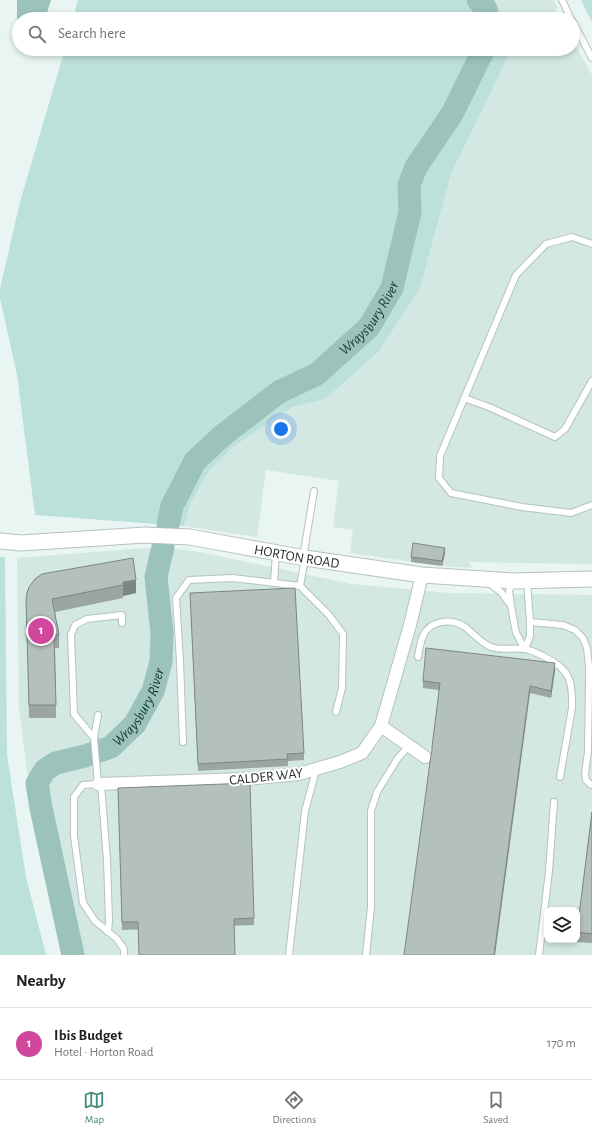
<!DOCTYPE html>
<html lang="en">
<head>
<meta charset="utf-8">
<style>
  :root { --surface:#fff; --page:#f2f2f2; --text:#202124; --muted:#757577; --line:#e0e0e0; --accent:#44897f }
  body { margin:0; font-family:"Alegreya Sans",sans-serif; background:var(--page); color:var(--text) }
  .controls { position:absolute; right:12px; bottom:12px; display:grid; overflow:hidden; border-radius:8px; box-shadow:0 2px 6px #0003 }
  .controls button { width:36px; height:36px; display:grid; place-items:center; padding:0; border:0; border-bottom:1px solid var(--line); background:var(--surface); color:var(--text); font:20px sans-serif }
  .you { position:absolute; left:281px; top:429px; width:14px; height:14px; margin:-10px; border:3px solid #fff; border-radius:50%; background:#1a73e8; box-shadow:0 0 0 6px #1a73e833 }
  .badge { display:grid; place-items:center; width:26px; height:26px; border-radius:50%; background:var(--accent); color:#fff; font-size:13px; font-weight:700 }
  .pin { position:absolute; translate:-50% -50%; border:2px solid #fff; box-shadow:0 1px 4px #0006 }
  .list { margin:0; padding:0; list-style:none }
  h2 { display:flex; justify-content:space-between; align-items:center; height:52px; margin:0; padding:0 16px; font-size:17px }
  h2 small { font-size:13px; font-weight:400; color:var(--muted) }
  .list li { display:grid; grid-template-columns:26px 1fr auto; gap:12px; align-items:center; box-sizing:border-box; height:72px; padding:0 16px; border-top:1px solid var(--line) }
  .list b { display:block; font-size:15px; white-space:nowrap }
  .list p { margin:0; font-size:13px; white-space:nowrap; color:var(--muted) }
  .list em { font-size:13px; font-style:normal; color:var(--muted) }
  .icon { flex:none; width:22px; height:22px; fill:none; stroke:currentColor; stroke-width:2; stroke-linecap:round; stroke-linejoin:round }
  .map { position:relative; flex:none; width:592px; height:955px; overflow:hidden }
  .search { position:absolute; background:var(--surface); box-shadow:0 2px 6px #0003; left:12px; right:12px; top:12px; height:44px; display:flex; align-items:center; gap:10px; box-sizing:border-box; padding:0 14px; border-radius:22px; color:var(--muted); font-size:15px }
  .sheet { height:124px; background:var(--surface) }
  nav { display:flex; justify-content:space-around; align-items:center; box-sizing:border-box; height:56px; border-top:1px solid var(--line); background:var(--surface); font-size:11px; color:var(--muted) }
  nav a { display:grid; justify-items:center; gap:2px }
  nav .on { color:var(--accent) }
  .map>svg:first-child { display:block }
</style>
</head>
<body>
<div class="map">
<svg width="592" height="955" viewBox="0 0 592 955">
  <rect width="100%" height="100%" fill="#e8f5f2"/>
  <g fill="#d3e7e3" fill-rule="evenodd">
    <path d="M494,0H554L558,8L555,10L560,19H505Z"/>
    <path d="M573,41L592,75V564L469,562L472,568L442,566L350,553L353,530L333,527L339,481L266,470L257,537L184,526L190,504L208,472L233,447L292,407L325,399L420,288L451,174L512,49H573Z"/>
    <path d="M159,547L199,552L352,584L448,593L592,595V955H63L58,936L41,857L29,786L19,708L17,558ZM547,910H577V940H547Z"/>
  </g>
  <g fill="#bce0da">
    <path d="M78,0H494L505,19H73Z"/>
    <path d="M581,0H592V22Z"/>
    <path d="M65,49H512L451,174L420,288L379,351L325,399L292,407L233,447L208,472L190,504L184,526L35,515L17,375L0,298V289L20,202Z"/>
    <path d="M0,557H5L7,755L26,877L46,955H0Z"/>
  </g>
  <path fill="#9bc2bb" d="M17,0H51L45,19H19V34L17,32Z"/>
  <g fill="none" stroke-linecap="round" stroke-linejoin="round">
    <g stroke="#9bc2bb" stroke-width="23">
      <path d="M478,0L486,9L487,19"/>
      <path id="s1" d="M168,525L172,506L195,461L223,435L279,392L317,374L369,327L392,288L410,212L409,185L416,167L452,114L484,49"/>
      <path id="s2" d="M73,955L41,808L37,783L45,770L56,763L85,756L111,747L135,724L153,691L161,662L162,633L156,577L163,547"/>
    </g>
    <defs>
      <g id="service">
        <path d="M562,0L571,19"/>
        <path d="M573,22L592,58"/>
        <path d="M592,244L572,237L546,244L516,275L440,456L439,478L451,493L522,507L571,513L592,505"/>
        <path d="M464,398L489,407L555,437L565,429L592,381"/>
        <path d="M303,558L314,491"/>
        <path d="M512,582L509,591L511,606L516,633L525,649"/>
        <path d="M274,583L276,553"/>
        <path d="M489,583L501,592L509,603"/>
        <path d="M300,586L305,558"/>
        <path d="M530,622L563,625L575,630L583,638L587,648L589,666V681L588,751L585,774L586,780L590,784L592,785"/>
        <path d="M525,649L530,636V622L527,581"/>
        <path d="M418,657C419,650 420,643 423,636C430,620 451,618 465,627C474,634 481,643 491,647C502,651 514,647 525,649C531,650 539,654 545,657C570,669 573,682 572,708L560,777"/>
        <path d="M98,715L94,738L98,784L83,785L74,797V836L83,903L95,921L117,939L124,949V955"/>
        <path d="M94,738L74,714L71,635L75,625L87,619L122,615V623"/>
        <path d="M183,742L180,661L176,598L189,580L232,578L300,586L329,615L343,634L342,688L336,712"/>
        <path d="M101,784L107,860L109,920L108,932"/>
        <path d="M289,955L305,811L316,770"/>
        <path d="M366,955L371,907V811L377,792L398,758L409,746"/>
        <path d="M539,955L549,871L554,802"/>
      </g>
      <g id="minor">
        <path d="M381,726L425,757"/>
        <path d="M98,784L245,779L299,774L340,762L362,753L381,726L410,625L422,575"/>
      </g>
      <g id="tertiary">
        <path id="s3" d="M0,541L21,543L145,535L190,537L305,558L422,575L513,581L592,579"/>
      </g>
    </defs>
    <use href="#service" stroke="#b6c2c0" stroke-width="8"/>
    <use href="#minor" stroke="#b6c2c0" stroke-width="14"/>
    <use href="#tertiary" stroke="#b6c2c0" stroke-width="17"/>
    <use href="#service" stroke="#fff" stroke-width="6"/>
    <use href="#minor" stroke="#fff" stroke-width="12"/>
    <use href="#tertiary" stroke="#fff" stroke-width="15"/>
  </g>
  <g fill="#9ba5a3">
    <path d="M445,553L442,566L411,562V557Z"/>
    <path d="M133,558L136,593L123,596V598L55,612L59,635V648H55L56,718H29L26,600Z"/>
    <path d="M190,593L304,753V760L288,761V766L198,771Z"/>
    <path d="M555,670L551,698L530,693L432,752V747L439,690L423,688V681Z"/>
    <path d="M118,788L254,918V925L122,930Z"/>
    <path d="M592,812V943L577,942V929Z"/>
  </g>
  <g fill="#7e8684">
    <path d="M445,548V553L442,566V561Z"/>
    <path d="M136,580V593L123,596V582Z"/>
    <path d="M555,663V670L551,698V691Z"/>
    <path d="M530,686V693L495,955H494Z"/>
  </g>
  <g fill="#b4c0bd" stroke="#7e8684">
    <path d="M413,543L445,548L442,561L411,557Z"/>
    <path d="M133,558L136,580L123,582V585L52,599L59,635H54L56,705H29L26,600L27,593L29,587L35,579L42,574Z"/>
    <path d="M295,588L304,753L287,754L288,759L198,764L190,593Z"/>
    <path d="M426,648L555,663L551,691L530,686L494,955H404L431,755L432,751V747L440,683L423,681Z"/>
    <path d="M250,783L254,918L234,919L235,955H139L138,922H122L118,788Z"/>
    <path d="M592,812V934L577,932Z"/>
  </g>
  <g text-anchor="middle" stroke-width="4" stroke-linejoin="round" paint-order="stroke">
    <g font-size="14" fill="#2a2e2d" stroke="#fff">
      <text dy="5" stroke="none"><textPath href="#s3" startOffset="299">HORTON ROAD</textPath></text>
      <text transform="translate(266 776) rotate(-6)" y="5">CALDER WAY</text>
    </g>
    <g font-size="15" font-style="italic" fill="#123833" stroke="#fff">
      <text dy="5" stroke="none"><textPath href="#s1" startOffset="298">Wraysbury River</textPath></text>
      <text dy="5" stroke="none"><textPath href="#s2" startOffset="311">Wraysbury River</textPath></text>
    </g>
  </g>
</svg>
<div class="controls">
<button><svg class="icon" aria-label="layers" viewBox="0 0 24 24"><path d="M12 4l9 5-9 5-9-5zM3 14l9 5 9-5"/></svg></button>
</div>
<div class="you"></div>
<div class="pin badge" style="left:41px;top:631px;background:#d1479c">1</div>
<div class="search"><svg class="icon" aria-label="search" viewBox="0 0 24 24"><circle cx="10" cy="10" r="6"/><path d="M15 15l6 6"/></svg>Search here</div>
</div>
<section class="sheet">
<h2>Nearby<small></small></h2>
<ul class="list">
<li><span class="badge" style="background:#d1479c">1</span><div><b>Ibis Budget</b><p>Hotel · Horton Road</p></div><em>170 m</em></li>
</ul>
</section>
<nav>
<a class="on"><svg class="icon" aria-label="map" viewBox="0 0 24 24"><path d="M3 6l6-2 6 2 6-2v14l-6 2-6-2-6 2zM9 4v14M15 6v14"/></svg>Map</a>
<a><svg class="icon" aria-label="directions" viewBox="0 0 24 24"><path d="M12 3l9 9-9 9-9-9zM9 14v-3h6M13 9l2 2-2 2"/></svg>Directions</a>
<a><svg class="icon" aria-label="saved" viewBox="0 0 24 24"><path d="M7 4h10v16l-5-4-5 4z"/></svg>Saved</a>
</nav>
</body>
</html>
